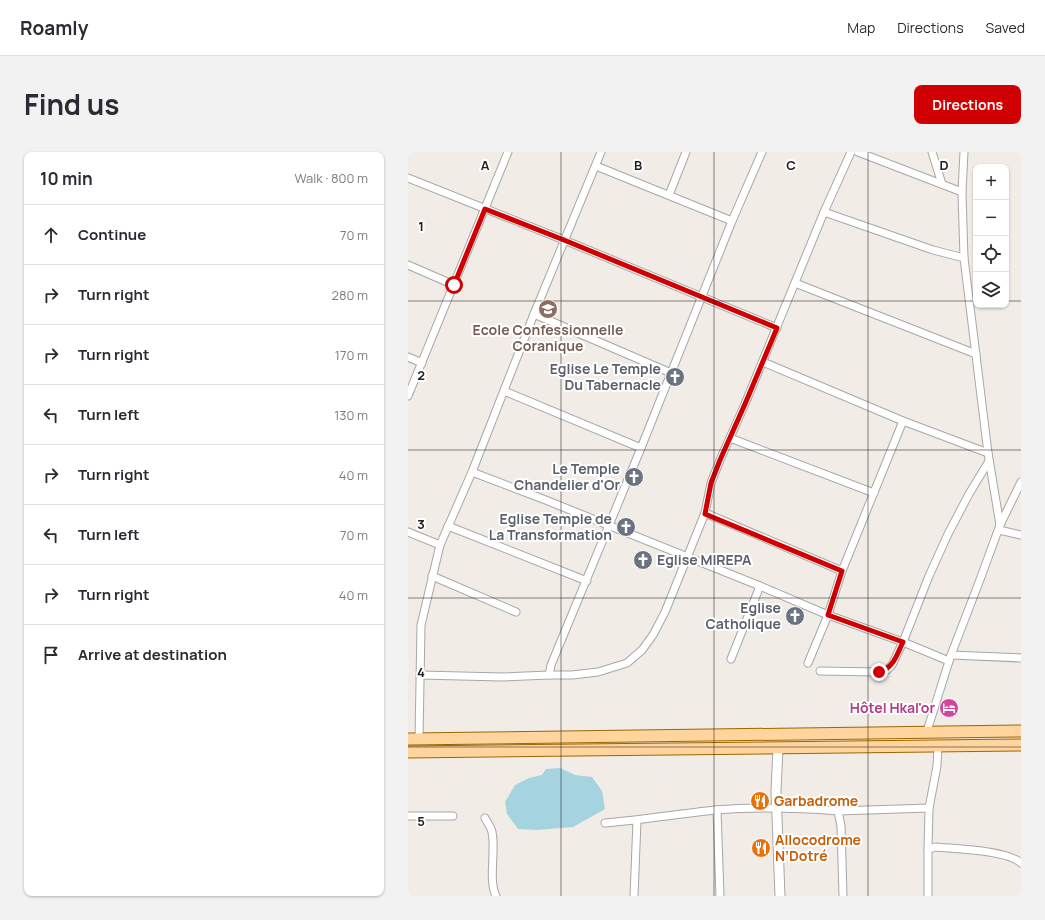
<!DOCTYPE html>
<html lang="en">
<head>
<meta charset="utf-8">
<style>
  :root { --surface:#fff; --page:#f2f2f3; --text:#2b2b33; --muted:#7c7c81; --line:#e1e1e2; --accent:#d00002 }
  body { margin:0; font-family:Manrope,sans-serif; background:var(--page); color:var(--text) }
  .controls { position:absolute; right:12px; top:12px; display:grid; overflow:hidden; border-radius:8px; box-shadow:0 1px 3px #0004 }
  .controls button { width:36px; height:36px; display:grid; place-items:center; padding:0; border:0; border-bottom:1px solid var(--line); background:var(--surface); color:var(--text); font:20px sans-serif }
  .stop { position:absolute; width:12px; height:12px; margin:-9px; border:3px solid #d00002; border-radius:50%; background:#fff }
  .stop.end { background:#d00002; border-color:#fff; box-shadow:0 1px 4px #0008 }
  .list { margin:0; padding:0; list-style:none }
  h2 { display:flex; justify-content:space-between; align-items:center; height:52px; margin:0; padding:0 16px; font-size:17px }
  h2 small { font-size:13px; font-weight:400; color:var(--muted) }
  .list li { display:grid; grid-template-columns:26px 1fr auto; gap:12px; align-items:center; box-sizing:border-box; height:60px; padding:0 16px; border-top:1px solid var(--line) }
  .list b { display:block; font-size:15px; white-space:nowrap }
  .list em { font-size:13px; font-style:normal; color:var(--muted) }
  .icon { flex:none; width:22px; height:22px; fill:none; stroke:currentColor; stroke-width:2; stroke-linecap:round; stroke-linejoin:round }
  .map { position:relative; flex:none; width:613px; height:744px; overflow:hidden; border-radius:8px }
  header { display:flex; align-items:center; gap:24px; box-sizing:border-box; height:56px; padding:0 20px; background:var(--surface); border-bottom:1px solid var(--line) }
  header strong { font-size:19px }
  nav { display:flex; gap:22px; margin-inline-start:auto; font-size:14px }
  .intro { display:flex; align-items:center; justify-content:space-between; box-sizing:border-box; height:96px; padding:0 24px }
  h1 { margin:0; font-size:28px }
  .button { padding:10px 18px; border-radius:8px; background:var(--accent); color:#fff; font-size:14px; font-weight:700 }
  main { display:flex; gap:24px; padding:0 24px }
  aside { flex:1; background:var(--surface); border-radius:8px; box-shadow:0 1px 3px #0004 }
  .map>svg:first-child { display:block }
</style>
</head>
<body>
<header>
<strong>Roamly</strong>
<nav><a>Map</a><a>Directions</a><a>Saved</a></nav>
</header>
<div class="intro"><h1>Find us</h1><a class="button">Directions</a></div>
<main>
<aside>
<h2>10 min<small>Walk · 800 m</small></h2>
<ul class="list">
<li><svg class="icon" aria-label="ahead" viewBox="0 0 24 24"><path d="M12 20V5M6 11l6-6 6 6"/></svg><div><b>Continue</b></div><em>70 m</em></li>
<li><svg class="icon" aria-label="right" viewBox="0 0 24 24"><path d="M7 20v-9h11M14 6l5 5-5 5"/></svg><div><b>Turn right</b></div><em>280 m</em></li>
<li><svg class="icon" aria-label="right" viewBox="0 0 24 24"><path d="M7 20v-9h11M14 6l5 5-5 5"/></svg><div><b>Turn right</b></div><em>170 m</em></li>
<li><svg class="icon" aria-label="left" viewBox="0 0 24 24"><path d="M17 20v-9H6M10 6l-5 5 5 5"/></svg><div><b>Turn left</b></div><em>130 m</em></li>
<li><svg class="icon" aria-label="right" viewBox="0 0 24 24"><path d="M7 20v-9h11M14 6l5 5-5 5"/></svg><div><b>Turn right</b></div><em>40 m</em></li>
<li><svg class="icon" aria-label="left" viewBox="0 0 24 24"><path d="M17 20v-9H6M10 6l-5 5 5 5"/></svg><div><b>Turn left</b></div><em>70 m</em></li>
<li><svg class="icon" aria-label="right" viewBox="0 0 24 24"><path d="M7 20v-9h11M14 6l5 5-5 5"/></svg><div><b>Turn right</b></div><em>40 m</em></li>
<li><svg class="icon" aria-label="arrive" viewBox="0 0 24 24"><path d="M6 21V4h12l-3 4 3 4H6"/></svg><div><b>Arrive at destination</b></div></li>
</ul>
</aside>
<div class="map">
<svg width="613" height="744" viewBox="0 0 613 744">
  <rect width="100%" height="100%" fill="#f1ede6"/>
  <path fill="#a5d3e0" d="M152,616L167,623L184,625L194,639L197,657L165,675L130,678L110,677L99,662L97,650L107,633L121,626L134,623L138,617Z"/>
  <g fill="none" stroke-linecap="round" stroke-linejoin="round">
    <defs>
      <g id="minor">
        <path d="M450,0L554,40"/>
        <path d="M524,0L534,32"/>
        <path d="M556,0L554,40L556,106L580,301L592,373"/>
        <path d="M188,14L324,69"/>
        <path d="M0,26L156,88L369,176"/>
        <path d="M261,43L278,0"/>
        <path d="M416,60L525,98L556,106"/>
        <path d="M0,113L46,133"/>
        <path d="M387,131L568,202"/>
        <path d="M126,162L263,221"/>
        <path d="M0,205L14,211"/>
        <path d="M355,210L495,269L580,301"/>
        <path d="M96,239L233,296"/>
        <path d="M0,244L100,0"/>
        <path d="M322,286L466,341"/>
        <path d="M64,320L135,347L352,434L420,463L495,490L541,509"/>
        <path d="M40,374L179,429"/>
        <path d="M591,378L613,383"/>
        <path d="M0,380L32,393"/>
        <path d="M434,419L297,361L303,331L312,308L337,252L416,60L443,0"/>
        <path d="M24,424L108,460"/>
        <path d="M543,503L613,506"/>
        <path d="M323,507L352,434"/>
        <path d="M400,511L420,463L434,419L495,269"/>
        <path d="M412,519L471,520L479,518L484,513L495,490L521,424L540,382L561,342L581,309"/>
        <path d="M12,523L94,525L141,523L143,513L233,296L324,69L354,0"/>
        <path d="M141,523H164L190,520L219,511L234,498L245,483L257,460L297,361"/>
        <path d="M519,579L543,503L573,425L592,373L613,330"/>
        <path d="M11,587L13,473L32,393L64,320L126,162L193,0"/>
        <path d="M530,594L529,614L521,656L520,697L528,695C548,697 598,698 613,711"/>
        <path d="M309,658L312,744"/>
        <path d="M430,659L521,656"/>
        <path d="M0,664H45"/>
        <path d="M77,666C79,670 83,675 84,680C88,699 80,728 88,744"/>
        <path d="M197,671C234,668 270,662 307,658C346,655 391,656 430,659L433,674L435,744"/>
        <path d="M520,697V744"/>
        <path d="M226,744L229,669"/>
      </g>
      <path id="tertiary" d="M370,596L368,639L372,744"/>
      <g id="primary">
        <path d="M0,587L613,579"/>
        <path d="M0,600L613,593"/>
      </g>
    </defs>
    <use href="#minor" stroke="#a7a7a7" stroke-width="9"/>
    <use href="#tertiary" stroke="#a7a7a7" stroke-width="11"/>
    <use href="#primary" stroke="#9c6700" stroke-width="13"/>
    <use href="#minor" stroke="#fff" stroke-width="7"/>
    <use href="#tertiary" stroke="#fff" stroke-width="9"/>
    <use href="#primary" stroke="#ffd49d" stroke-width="11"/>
  </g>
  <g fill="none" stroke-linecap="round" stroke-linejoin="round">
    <path stroke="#d00002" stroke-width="5" d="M46,133L77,57L156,88L369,176L337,252L312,308L303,331L297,362L434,419L420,463L495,490C489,502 486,516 471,520"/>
  </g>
  <path fill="none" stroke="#202020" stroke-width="1" stroke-opacity="0.55" d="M153,0V744M306,0V744M460,0V744M0,149H568M598,149H613M0,298H613M0,446H613M0,595H613"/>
  <defs>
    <symbol id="school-disc" viewBox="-11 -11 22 22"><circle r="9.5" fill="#8d6e63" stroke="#fff"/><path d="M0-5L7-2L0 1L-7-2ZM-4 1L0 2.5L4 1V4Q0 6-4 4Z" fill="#fff"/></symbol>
    <symbol id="church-disc" viewBox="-11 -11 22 22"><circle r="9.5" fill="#6b7280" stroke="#fff"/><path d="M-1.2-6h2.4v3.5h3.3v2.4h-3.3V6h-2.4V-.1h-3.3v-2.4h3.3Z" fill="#fff"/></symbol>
    <symbol id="hotel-disc" viewBox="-11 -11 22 22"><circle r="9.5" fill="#d1479c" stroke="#fff"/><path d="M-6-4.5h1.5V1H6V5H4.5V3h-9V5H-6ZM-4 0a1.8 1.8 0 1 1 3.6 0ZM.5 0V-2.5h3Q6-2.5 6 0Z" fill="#fff"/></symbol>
    <symbol id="restaurant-disc" viewBox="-11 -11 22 22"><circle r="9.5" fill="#e8710a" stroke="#fff"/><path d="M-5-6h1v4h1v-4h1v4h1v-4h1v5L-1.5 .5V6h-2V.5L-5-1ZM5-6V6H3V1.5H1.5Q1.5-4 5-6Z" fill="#fff"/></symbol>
  </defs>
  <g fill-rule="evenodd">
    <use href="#school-disc" x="129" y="146" width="22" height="22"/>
    <use href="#church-disc" x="256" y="214" width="22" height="22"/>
    <use href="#church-disc" x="215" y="314" width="22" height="22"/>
    <use href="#church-disc" x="207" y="364" width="22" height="22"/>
    <use href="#church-disc" x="224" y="397" width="22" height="22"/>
    <use href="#church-disc" x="376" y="453" width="22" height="22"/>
    <use href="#hotel-disc" x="530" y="545" width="22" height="22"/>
    <use href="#restaurant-disc" x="341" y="638" width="22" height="22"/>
    <use href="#restaurant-disc" x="342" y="685" width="22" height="22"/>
  </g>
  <g text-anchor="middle" stroke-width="4" stroke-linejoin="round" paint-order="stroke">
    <g font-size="14" font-weight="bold" fill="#785e54" stroke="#fff">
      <text x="140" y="183">Ecole Confessionnelle<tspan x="140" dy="16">Coranique</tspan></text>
    </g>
    <g font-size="14" font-weight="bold" fill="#5b616d" stroke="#fff" text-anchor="end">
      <text x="253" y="222">Eglise Le Temple<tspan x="253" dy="16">Du Tabernacle</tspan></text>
      <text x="212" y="322">Le Temple<tspan x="212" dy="16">Chandelier d'Or</tspan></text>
      <text x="204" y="372">Eglise Temple de<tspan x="204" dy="16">La Transformation</tspan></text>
      <text x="249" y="413" text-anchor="start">Eglise MIREPA</text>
      <text x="373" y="461">Eglise<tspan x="373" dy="16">Catholique</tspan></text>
    </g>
    <g font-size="14" font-weight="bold" fill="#b23c85" stroke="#fff" text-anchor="end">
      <text x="527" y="561">Hôtel Hkal'or</text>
    </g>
    <g font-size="14" font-weight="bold" fill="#c56008" stroke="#fff" text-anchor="start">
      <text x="366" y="654">Garbadrome</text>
      <text x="367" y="693">Allocodrome<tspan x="367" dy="16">N’Dotré</tspan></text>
    </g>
  </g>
  <g font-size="13" text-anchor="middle" font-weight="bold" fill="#202020" stroke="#fff" stroke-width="4" stroke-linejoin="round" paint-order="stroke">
    <text x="77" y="18">A</text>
    <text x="230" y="18">B</text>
    <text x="383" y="18">C</text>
    <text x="536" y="18">D</text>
    <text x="13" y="79">1</text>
    <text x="13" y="228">2</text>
    <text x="13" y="377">3</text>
    <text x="13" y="525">4</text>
    <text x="13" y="674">5</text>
  </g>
</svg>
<div class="controls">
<button>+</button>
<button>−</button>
<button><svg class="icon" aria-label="locate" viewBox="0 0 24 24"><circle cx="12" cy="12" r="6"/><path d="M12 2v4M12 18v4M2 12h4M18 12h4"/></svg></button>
<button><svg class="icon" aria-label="layers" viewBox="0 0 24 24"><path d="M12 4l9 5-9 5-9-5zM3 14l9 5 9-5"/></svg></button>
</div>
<div class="stop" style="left:46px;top:133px"></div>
<div class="stop end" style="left:471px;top:520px"></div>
</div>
</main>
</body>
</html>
